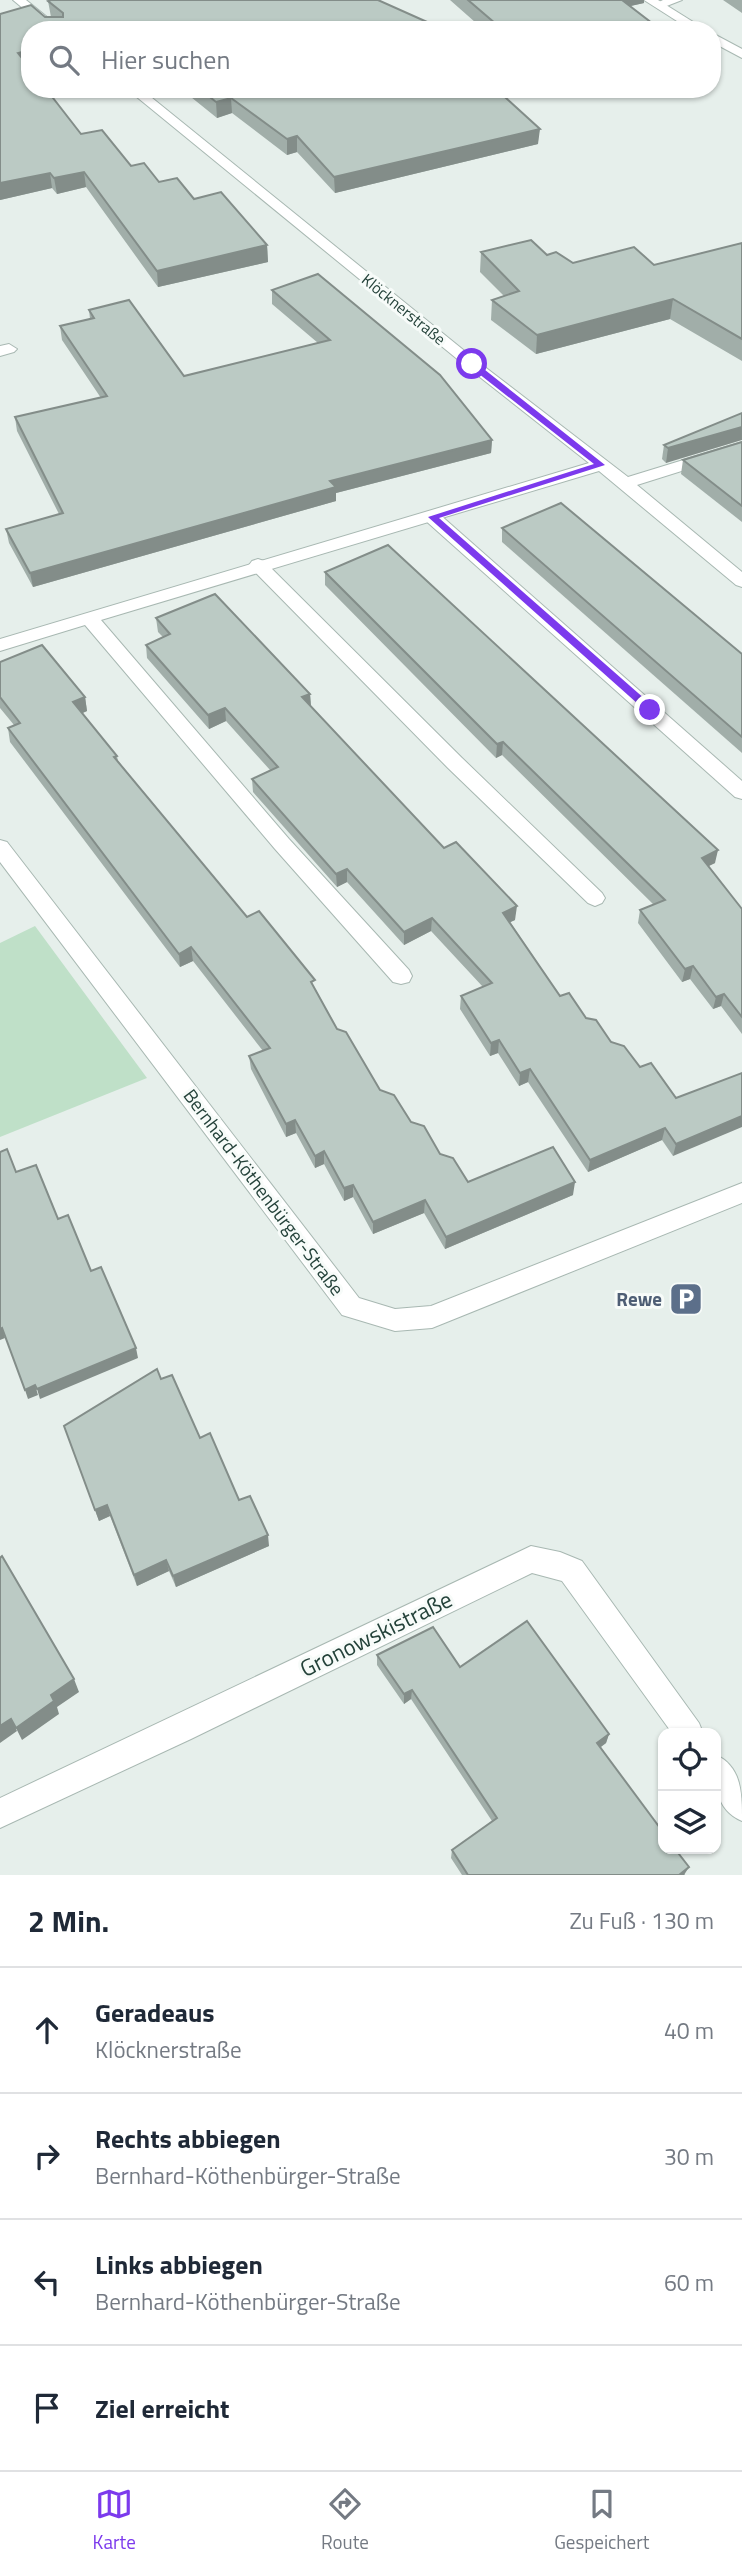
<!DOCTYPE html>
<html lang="de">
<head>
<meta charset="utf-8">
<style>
  :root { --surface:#fff; --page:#f6f6f7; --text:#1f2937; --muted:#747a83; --line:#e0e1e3; --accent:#7c3aed }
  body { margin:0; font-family:"Titillium Web",sans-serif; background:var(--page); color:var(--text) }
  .controls { position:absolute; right:21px; bottom:21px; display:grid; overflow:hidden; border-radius:14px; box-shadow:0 2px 5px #0004 }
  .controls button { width:63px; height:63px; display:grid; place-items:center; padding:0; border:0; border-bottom:2px solid var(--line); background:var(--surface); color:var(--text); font:35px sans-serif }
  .stop { position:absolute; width:21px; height:21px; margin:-16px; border:5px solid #7c3aed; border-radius:50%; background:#fff }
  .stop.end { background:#7c3aed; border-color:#fff; box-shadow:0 2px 7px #0008 }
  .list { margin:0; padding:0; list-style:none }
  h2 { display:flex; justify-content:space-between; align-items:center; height:91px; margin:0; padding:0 28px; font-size:30px }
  h2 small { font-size:23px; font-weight:400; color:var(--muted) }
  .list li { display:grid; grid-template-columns:46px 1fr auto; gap:21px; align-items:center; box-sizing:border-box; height:126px; padding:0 28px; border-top:2px solid var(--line) }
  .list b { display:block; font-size:26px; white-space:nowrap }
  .list p { margin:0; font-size:23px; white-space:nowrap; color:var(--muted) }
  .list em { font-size:23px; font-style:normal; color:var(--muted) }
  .icon { flex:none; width:38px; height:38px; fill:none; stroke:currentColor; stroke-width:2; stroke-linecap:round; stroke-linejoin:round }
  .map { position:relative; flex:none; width:742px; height:1875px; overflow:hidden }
  .search { position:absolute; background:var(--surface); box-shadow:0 2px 5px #0004; left:21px; right:21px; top:21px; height:77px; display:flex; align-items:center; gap:18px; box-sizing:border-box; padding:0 24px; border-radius:28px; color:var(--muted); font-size:26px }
  .sheet { height:595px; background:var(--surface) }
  nav { display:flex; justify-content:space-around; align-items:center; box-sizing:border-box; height:98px; border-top:2px solid var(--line); background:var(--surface); font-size:19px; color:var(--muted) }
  nav a { display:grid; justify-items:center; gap:4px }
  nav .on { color:var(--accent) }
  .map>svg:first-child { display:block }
</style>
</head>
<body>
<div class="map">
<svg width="742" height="1875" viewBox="0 0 742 1875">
  <rect width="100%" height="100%" fill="#e6efeb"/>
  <path fill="#bfe0c8" d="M35,926L147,1078L0,1137V943Z"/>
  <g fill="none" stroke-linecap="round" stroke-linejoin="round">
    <defs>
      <g id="service">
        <path d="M663,0H682L659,9L653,5Z"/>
        <path d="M9,344L17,349L14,352L0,356V346Z"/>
        <path d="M432,512L438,513L742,781V799L735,797L426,521L424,517L426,513Z"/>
        <path d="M258,559L264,561L462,758L602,893L605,898L602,903L595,906L588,903L448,768L252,569L249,565L252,561Z"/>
      </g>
      <g id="minor">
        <path d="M13,0H26L63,30H49Z"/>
        <path d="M644,0H658L706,30H691Z"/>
        <path d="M712,33L742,49V58L712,42Z"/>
        <path d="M127,89H141L477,361L628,477L742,442V452L637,485L742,572V587L736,585L599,471L101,620L289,839L409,970L412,976L409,982L401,984L393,982L275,849L85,625L0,651V639L589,463L467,367Z"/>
        <path d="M0,840L7,842L359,1298L395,1309L431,1306L742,1183V1203L432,1328L395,1331L342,1315L0,862Z"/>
        <path d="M531,1546L560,1552L582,1561L699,1723L703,1733H672L562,1581L532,1573L191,1739L0,1828V1798Z"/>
        <path d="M716,1755C742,1767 742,1794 742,1821C714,1809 715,1782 716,1755Z"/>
      </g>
    </defs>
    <use href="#service" stroke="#a8b8b2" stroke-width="2"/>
    <use href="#minor" stroke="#a8b8b2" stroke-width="2"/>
    <use href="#service" fill="#fff" fill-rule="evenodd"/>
    <use href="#minor" fill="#fff" fill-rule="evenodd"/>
  </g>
  <g fill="#a1aea9">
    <path d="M450,0H644V3L630,6L661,30H484Z"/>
    <path d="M723,0H742V13Z"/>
    <path d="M48,1L445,30H30L28,66L81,134L159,182L194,199L267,245L268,262L158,287L86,187L57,194L52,188L0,200V14L51,17Z"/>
    <path d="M181,89H544L506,99L538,144L335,193L297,152L287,155L232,113L217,118Z"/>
    <path d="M742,243V361L670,319L536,354L491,320L492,300L504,296L480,272L481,252L547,255L573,263L654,265Z"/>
    <path d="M272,290L492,440L491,453L336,493V501L33,587L9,543L6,529L59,514L17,431L15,417L101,398L62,340L60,326L90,319L89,310L184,376L318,343L272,304Z"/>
    <path d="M742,413L666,463L662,459L664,445Z"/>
    <path d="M742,442V522L681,474L683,460Z"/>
    <path d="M502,528L742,654V753L502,542Z"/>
    <path d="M325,572L715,863L708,866L742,909V1034L721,1006L713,1009L690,979L682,982L638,923L640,910L654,905L502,755L496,758L325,585Z"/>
    <path d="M156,618L310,694L311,706L444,848L515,920L510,922L560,996L586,1018L640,1067L676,1098L742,1073L673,1156L662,1140L588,1172L528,1082L519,1086L498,1053L490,1056L460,1009L461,996L483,987L431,931L404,945L347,882L337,887L253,792L252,779L270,770L226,721L209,729L147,658L146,645L163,637L158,632Z"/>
    <path d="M0,662L85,697L87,711L82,713L117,756L118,761L247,917L316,990L337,1029L380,1090L468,1182L573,1195L445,1249L424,1213L373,1234L353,1197L344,1201L324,1164L315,1168L296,1133L286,1137L251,1069L249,1056L263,1051L193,961L180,967L10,742L8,728L14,725L0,708Z"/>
    <path d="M161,1379L269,1546L176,1587L169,1571L137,1586L110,1516L99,1521L64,1426Z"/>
    <path d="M377,1655L460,1667L609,1734L606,1743L601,1747L685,1875H462L451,1858L452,1850L492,1821L411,1699L404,1704L377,1665Z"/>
  </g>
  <g fill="#838d89">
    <path d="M614,0H644V3L613,10Z"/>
    <path d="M118,26V30H103Z"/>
    <path d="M30,50V66L20,69L18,53Z"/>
    <path d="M492,89H544L492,102Z"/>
    <path d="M231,98L232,113L217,118L216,102Z"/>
    <path d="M540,129L538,144L335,193L334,177Z"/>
    <path d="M297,136V152L287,155V139Z"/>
    <path d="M84,172L86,187L57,194L54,178Z"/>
    <path d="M50,173L52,188L0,200V183Z"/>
    <path d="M267,245L268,262L158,287L157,271Z"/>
    <path d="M673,299L670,319L536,354L537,335Z"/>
    <path d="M742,427V440L666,463L668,448Z"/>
    <path d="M492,440L491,453L336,493V501L33,587L30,573L330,481Z"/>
    <path d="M310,694L311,707L302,697Z"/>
    <path d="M85,697L87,711L76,716L73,702Z"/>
    <path d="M225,708L226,721L209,729L208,715Z"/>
    <path d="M503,742L502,755L496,758L497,744Z"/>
    <path d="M718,850L715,863L699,871L702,858Z"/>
    <path d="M347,869V882L337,887L336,874Z"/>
    <path d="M517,906L515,920L502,926L503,913Z"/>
    <path d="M432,918L431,931L404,945V932Z"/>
    <path d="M191,947L193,961L180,967L179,954Z"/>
    <path d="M693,966L690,979L682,982L685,969Z"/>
    <path d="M724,994L721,1006L713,1009L716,997Z"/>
    <path d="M499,1040L498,1053L490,1056L491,1043Z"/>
    <path d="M530,1069L528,1082L519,1086L520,1073Z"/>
    <path d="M742,1116V1127L673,1156L676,1144Z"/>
    <path d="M295,1120L296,1133L286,1137V1124Z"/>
    <path d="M665,1128L662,1140L588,1172L590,1160Z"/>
    <path d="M324,1151V1164L315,1168V1156Z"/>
    <path d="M575,1182L573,1195L445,1249L446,1237Z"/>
    <path d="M353,1185V1197L344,1201V1188Z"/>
    <path d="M425,1200L424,1213L373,1234V1222Z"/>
    <path d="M2,1328L5,1338L0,1340V1329Z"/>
    <path d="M136,1348L138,1358L40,1399L37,1389Z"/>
    <path d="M35,1385L38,1395L28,1399L25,1390Z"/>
    <path d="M107,1505L110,1516L99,1521L95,1510Z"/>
    <path d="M268,1535L269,1546L176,1587L173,1576Z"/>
    <path d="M166,1560L169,1571L137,1586L134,1575Z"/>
    <path d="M74,1679L79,1692L57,1707L59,1714L22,1740L16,1728L51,1695Z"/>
    <path d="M412,1690L411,1699L404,1704V1694Z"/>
    <path d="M11,1719L17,1731L0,1743V1726Z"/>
    <path d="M609,1734L606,1743L595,1751L597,1743Z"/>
    <path d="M689,1867L684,1875H679Z"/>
  </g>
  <g fill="#bbcac4" stroke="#838d89" stroke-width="2">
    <path d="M51,0H378L445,30H123L118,26L103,30H30V50L18,53L30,68V89H46L81,134L102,130L131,166L144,163L159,182L177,178L194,199L221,192L267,245L157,271L84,172L54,178L50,173L0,183V14L31,5L45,17H63V13L48,1Z"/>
    <path d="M468,0H622L661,30H503Z"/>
    <path d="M200,89H496L540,129L334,177L297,136L287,139L231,98L216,102Z"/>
    <path d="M531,240L547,255L556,252L573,263L634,247L654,265L742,243V339L673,299L537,335L492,300L519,291L481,252Z"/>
    <path d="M318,274L440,375L492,440L330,481L336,487L30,573L6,529L63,513L15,417L107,396L60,326L94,318L89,310L129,300L184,376L330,340L272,290Z"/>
    <path d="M742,413V427L668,448L664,445Z"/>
    <path d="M742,442V506L683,460Z"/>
    <path d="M561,503L742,654V737L502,528Z"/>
    <path d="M388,545L718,850L702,858L742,909V1017L724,994L716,997L693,966L685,969L640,910L665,900L503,742L497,744L325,572Z"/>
    <path d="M215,594L310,694L302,697L444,848L456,842L517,906L503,913L560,996L569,993L586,1018L596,1020L611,1042L624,1046L640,1067L651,1063L676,1098L742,1073V1116L676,1144L665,1128L590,1160L530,1069L520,1073L499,1040L491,1043L461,996L492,983L432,918L404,932L347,869L336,874L252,779L278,767L225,708L208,715L146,645L170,634L156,618Z"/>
    <path d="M42,645L85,697L73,702L117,756L114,757L247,917L259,911L315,980L311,982L337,1029L346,1032L380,1090L394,1095L411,1122L424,1126L440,1154L453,1158L468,1182L553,1147L575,1182L446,1237L425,1200L373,1222L353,1185L344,1188L324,1151L315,1156L295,1120L286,1124L249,1056L270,1048L191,947L179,954L8,728L20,723L0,697V662Z"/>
    <path d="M7,1149L16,1172L36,1165L58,1219L68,1215L91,1271L101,1267L136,1348L37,1389L35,1385L25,1390L2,1328L0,1329V1152Z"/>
    <path d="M157,1369L161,1379L172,1375L200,1438L210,1433L239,1500L250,1496L268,1535L173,1576L166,1560L134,1575L107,1505L95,1510L64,1426Z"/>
    <path d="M2,1556L74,1679L51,1695L54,1701L16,1728L11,1719L0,1726V1558Z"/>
    <path d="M527,1621L609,1734L597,1743L663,1832V1849H675L689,1867L679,1875H468L452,1850L497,1818L412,1690L404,1694L377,1655L433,1627L460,1667Z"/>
  </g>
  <path fill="#7c3aed" d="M469,362H475L605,465L439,518L654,707V712H647L428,517L594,464L469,366Z"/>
  <defs>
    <symbol id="parking-square" viewBox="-11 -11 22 22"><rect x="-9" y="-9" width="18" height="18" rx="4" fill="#5c6f8a" stroke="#f7fbf9"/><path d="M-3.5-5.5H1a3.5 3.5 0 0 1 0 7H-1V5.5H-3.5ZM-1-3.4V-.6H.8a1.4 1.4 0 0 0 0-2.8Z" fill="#fff"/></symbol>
  </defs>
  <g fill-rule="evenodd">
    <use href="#parking-square" x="667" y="1280" width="38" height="38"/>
  </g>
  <g text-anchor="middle" stroke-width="6" stroke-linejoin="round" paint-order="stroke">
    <g font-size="16" fill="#24423a" stroke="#f7fbf9">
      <text transform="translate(404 309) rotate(39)" y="6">Klöcknerstraße</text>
    </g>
    <g font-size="19" fill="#24423a" stroke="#f7fbf9">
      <text transform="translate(264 1192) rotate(53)" y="7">Bernhard-Köthenbürger-Straße</text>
    </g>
    <g font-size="19" font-weight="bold" fill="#4e5e75" stroke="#f7fbf9" text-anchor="end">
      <text x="662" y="1306">Rewe</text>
    </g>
    <g font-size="23" fill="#24423a" stroke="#f7fbf9">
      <text transform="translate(376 1634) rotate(-26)" y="8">Gronowskistraße</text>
    </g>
  </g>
</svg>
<div class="controls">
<button><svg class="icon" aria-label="locate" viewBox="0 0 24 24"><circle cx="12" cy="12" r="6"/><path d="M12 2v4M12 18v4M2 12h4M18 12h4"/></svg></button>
<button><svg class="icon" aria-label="layers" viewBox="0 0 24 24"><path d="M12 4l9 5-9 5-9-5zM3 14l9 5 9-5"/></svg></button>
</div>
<div class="stop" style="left:472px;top:364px"></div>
<div class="stop end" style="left:650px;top:710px"></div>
<div class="search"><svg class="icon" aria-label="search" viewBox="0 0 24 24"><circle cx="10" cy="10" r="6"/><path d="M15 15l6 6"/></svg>Hier suchen</div>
</div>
<section class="sheet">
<h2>2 Min.<small>Zu Fuß · 130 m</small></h2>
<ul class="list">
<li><svg class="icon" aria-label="ahead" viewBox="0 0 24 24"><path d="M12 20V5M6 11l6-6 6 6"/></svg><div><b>Geradeaus</b><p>Klöcknerstraße</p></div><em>40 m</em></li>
<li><svg class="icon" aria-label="right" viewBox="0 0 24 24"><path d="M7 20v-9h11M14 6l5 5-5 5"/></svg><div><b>Rechts abbiegen</b><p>Bernhard-Köthenbürger-Straße</p></div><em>30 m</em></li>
<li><svg class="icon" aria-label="left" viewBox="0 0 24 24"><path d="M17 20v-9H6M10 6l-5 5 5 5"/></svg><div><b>Links abbiegen</b><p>Bernhard-Köthenbürger-Straße</p></div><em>60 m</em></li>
<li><svg class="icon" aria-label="arrive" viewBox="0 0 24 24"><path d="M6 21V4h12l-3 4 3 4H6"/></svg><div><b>Ziel erreicht</b></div></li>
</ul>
</section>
<nav>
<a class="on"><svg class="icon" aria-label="map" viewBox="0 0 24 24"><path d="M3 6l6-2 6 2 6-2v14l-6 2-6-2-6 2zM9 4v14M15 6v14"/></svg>Karte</a>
<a><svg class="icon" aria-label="directions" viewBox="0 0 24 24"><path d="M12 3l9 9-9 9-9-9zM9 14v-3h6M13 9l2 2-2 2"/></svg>Route</a>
<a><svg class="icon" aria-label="saved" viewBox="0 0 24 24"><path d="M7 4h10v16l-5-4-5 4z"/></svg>Gespeichert</a>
</nav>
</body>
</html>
